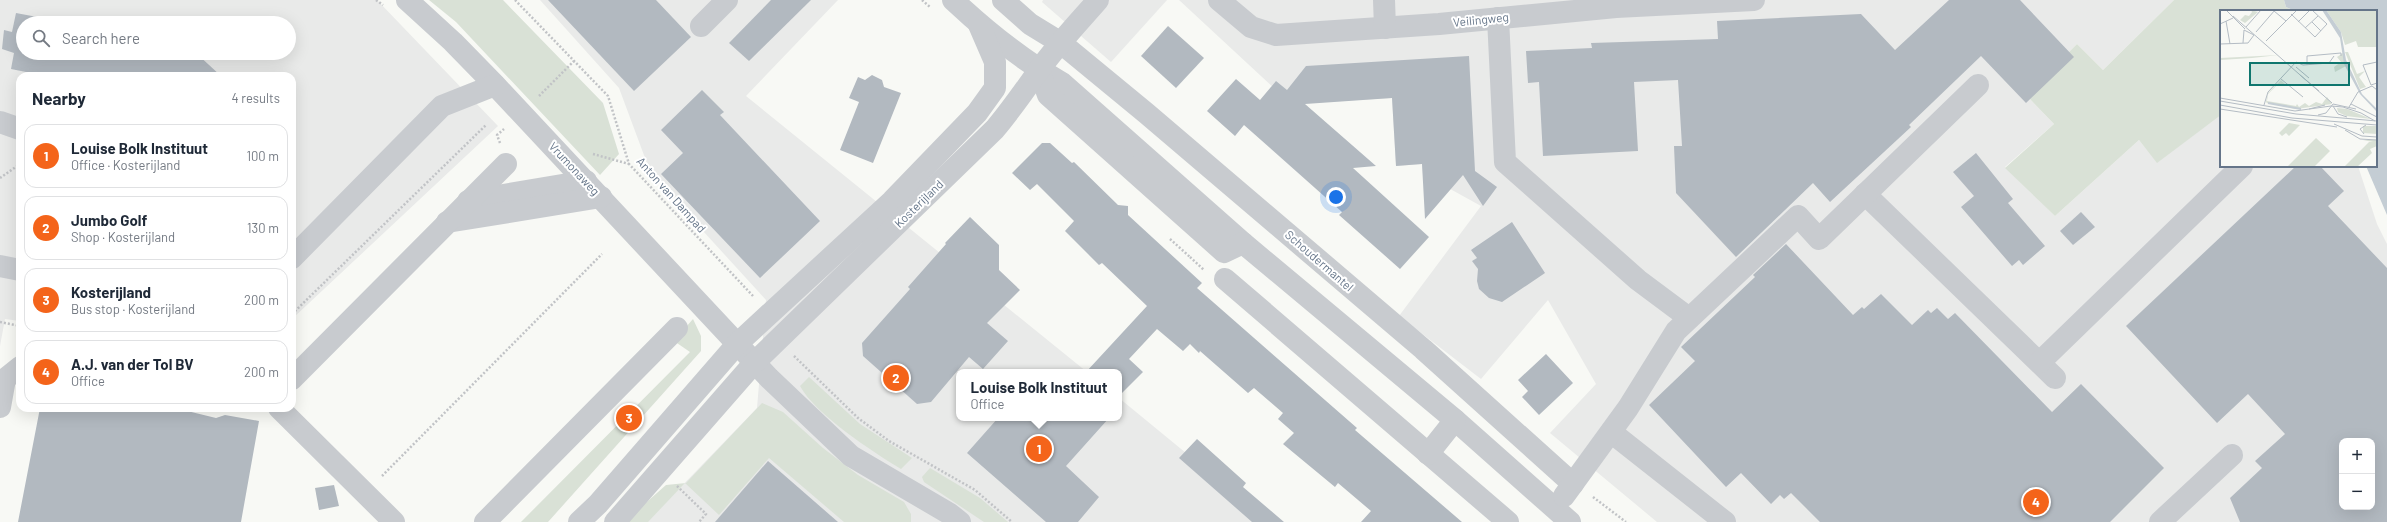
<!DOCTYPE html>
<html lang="en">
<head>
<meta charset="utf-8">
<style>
  :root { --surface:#fff; --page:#f2f2f3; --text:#1f2937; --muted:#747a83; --line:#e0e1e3; --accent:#f4641a }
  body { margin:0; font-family:Barlow,sans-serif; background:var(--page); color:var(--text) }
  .controls { position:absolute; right:12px; bottom:12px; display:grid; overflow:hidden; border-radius:8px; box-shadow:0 4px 16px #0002 }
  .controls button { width:36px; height:36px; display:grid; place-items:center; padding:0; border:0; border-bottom:1px solid var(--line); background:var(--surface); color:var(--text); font:20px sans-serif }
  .you { position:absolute; left:1336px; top:197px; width:14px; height:14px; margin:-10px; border:3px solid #fff; border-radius:50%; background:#1a73e8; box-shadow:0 0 0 6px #1a73e833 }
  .badge { display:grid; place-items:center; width:26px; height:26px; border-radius:50%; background:var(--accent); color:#fff; font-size:13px; font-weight:700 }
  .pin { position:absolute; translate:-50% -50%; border:2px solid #fff; box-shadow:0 1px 4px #0006 }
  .popup { position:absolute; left:956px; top:369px; width:166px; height:52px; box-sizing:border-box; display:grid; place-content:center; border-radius:8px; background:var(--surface); filter:drop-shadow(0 1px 3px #0005); font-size:13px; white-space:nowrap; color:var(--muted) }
  .popup b { font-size:15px; color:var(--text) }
  .popup::after { content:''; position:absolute; left:50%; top:100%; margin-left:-8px; border:8px solid transparent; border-top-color:var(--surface) }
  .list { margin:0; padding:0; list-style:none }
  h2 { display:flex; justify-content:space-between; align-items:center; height:52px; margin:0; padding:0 16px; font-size:17px }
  h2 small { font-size:13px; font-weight:400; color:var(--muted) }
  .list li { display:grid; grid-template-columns:26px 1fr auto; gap:12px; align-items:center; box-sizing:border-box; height:64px; margin:0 8px 8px; padding:0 8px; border:1px solid var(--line); border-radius:12px }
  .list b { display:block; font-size:15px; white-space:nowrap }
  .list p { margin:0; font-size:13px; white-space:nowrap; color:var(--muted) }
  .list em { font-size:13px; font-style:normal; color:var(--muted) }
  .icon { flex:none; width:22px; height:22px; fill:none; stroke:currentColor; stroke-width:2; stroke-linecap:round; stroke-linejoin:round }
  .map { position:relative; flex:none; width:2387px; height:522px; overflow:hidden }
  .search { position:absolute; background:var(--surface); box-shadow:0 4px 16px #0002; left:16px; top:16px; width:280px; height:44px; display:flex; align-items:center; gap:10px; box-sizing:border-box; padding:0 14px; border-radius:22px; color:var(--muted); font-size:15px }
  .panel { position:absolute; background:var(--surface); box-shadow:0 4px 16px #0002; left:16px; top:72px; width:280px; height:340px; border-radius:12px }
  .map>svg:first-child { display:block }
</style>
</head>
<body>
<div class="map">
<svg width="2387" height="522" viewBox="0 0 2387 522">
  <rect width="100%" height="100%" fill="#f8f9f5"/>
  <g fill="#e9eae9" fill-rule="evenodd">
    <path d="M0,0H377L498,126L292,319V76H20V321L5,319L0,346ZM23,23H289V53H23Z"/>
    <path d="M540,0H838L746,96L1087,372H959V418H1119V398L1270,522H647L757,408L766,300L651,174L619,88Z"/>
    <path d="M1043,0H1167L1111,62L1042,2Z"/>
    <path d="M1179,0H2174L2103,70L2077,44L2026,95L2054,124L2005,167L2055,216L2139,140L2157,162L2221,115V166H2358L2377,224L2387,244V522H1657L1550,433L1596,384L1548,300L1481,379L1399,316L1481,206L1423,174L1422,164L1396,166L1392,98L1291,104ZM2342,441H2372V507H2342Z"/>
  </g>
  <g fill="#d9e1d6">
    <path d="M429,0H503L603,103L619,154L600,175L456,22Z"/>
    <path d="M2174,0H2284L2286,7L2295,11H2221V115L2157,163L2139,140L2055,216L2005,168L2054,124L2026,95L2077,44L2103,70Z"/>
    <path d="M693,319L701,336V351L548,522H521L690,352L674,341Z"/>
    <path d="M809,377L860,424L912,458L901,469C873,452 815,414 800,386Z"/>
    <path d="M762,403L783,412L823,448L858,475L904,502L911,514V522H844L769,458L719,515L685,483L648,522H624L666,485L686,483Z"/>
    <path d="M930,468L980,498L1008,522H984L924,482L922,477Z"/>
  </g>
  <path fill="#c4cdd4" d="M2284,0H2387V215L2366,166H2376V11H2295L2286,7Z"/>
  <g fill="#b2b9c0" fill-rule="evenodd">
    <path d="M548,0H656L691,37L634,91Z"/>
    <path d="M771,0H811L749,61L729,43Z"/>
    <path d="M1949,0H2020L2074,57L2026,103L1981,56L1909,125L1911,127L1830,202L1813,183L1736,257L1676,193L1674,146H1682L1678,80L1634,82L1638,151L1543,156L1539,82L1528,83L1526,51L1592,48L1591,43L1718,39L1717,21L1861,14L1895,50Z"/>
    <path d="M16,13L69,23H23V53H196L221,76H46L11,69L14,53L2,49L4,30L12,32Z"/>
    <path d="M1168,26L1204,58L1176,88L1141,56Z"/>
    <path d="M1469,56L1475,171L1497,187L1483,206L1463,175L1425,219L1422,164L1396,166L1392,98L1305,104L1376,166L1353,168L1429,237L1400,269L1339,215L1342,212L1244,125L1235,136L1207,111L1236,79L1260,100L1276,81L1287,90L1306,66Z"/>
    <path d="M872,75L882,80L884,87L901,93L873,163L840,150L859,102L849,98L858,77L865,80Z"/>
    <path d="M702,90L724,112L720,115L820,221L760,278L661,174L683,153L661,130Z"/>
    <path d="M1042,143H1050L1072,163L1074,162L1118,205L1128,206V215L1202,283L1197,288L1357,428L1355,430L1462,522H1361L1371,511L1338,483L1335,487L1283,444L1294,433L1278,419L1283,413L1254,388L1248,393L1200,351L1199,353L1190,344L1183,351L1157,329L1129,359L1143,372L1119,396V372H1086L1147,306L1102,263L1099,265L1065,231L1074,221L1037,184L1030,190L1012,173Z"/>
    <path d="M1976,153L2013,199L2008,203L2045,246L2023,265L2019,260L2012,266L1961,207L1974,196L1953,172Z"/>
    <path d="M2296,166H2320L2344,191L2328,206L2387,268V522H2240L2230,498L2262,468L2255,461L2285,434L2248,394L2217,423L2126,326ZM2342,441H2372V507H2342Z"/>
    <path d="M2081,212L2095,227L2073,245L2060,231Z"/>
    <path d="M970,217L999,245V270L1020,290L987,323L1008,341L983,369L969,357L931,402L917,404L863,356L862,343L910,289L908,287L946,244L945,243Z"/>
    <path d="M1512,222L1545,273L1502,302L1489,298L1479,289L1477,281L1478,269L1472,261L1477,258L1471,250Z"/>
    <path d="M1786,244L1853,315L1862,307L1864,309L1881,294L1912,325L1928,310L1931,313L1937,308L1948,319L1955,313L2052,412L2081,384L2164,468L2110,522H1820L1791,493L1784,499L1780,495L1771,504L1741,473L1726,487L1649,405L1695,361L1681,347L1755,277L1753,275Z"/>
    <path d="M1546,354L1573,383L1539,415L1522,397L1528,391L1518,380Z"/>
    <path d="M40,408H175L216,418L225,415L259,421L241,522H18Z"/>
    <path d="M998,418H1109L1066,466L1099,497L1078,522H1046L967,453Z"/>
    <path d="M1197,439L1246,483L1243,487L1284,522H1252L1179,458Z"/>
    <path d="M768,461L838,522H715Z"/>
    <path d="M334,485L339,506L319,510L315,488Z"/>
  </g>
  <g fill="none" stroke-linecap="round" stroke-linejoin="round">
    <g stroke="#c1c3c6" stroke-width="2.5" stroke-dasharray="2 2" stroke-linecap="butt">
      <path d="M376,0L383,5"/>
      <path d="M515,0L608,96L629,164L753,296"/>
      <path d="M922,0L930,7"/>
      <path d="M539,96L574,61"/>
      <path d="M500,143L497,135L504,129"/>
      <path d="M593,154L629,164"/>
      <path d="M0,178L20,164"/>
      <path d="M1170,239L1190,257"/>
      <path d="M1190,257L1204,270"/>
      <path d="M292,314L486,125"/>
      <path d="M0,322L20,326"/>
      <path d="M794,356L858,418L889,441L975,490L1012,522"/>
      <path d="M382,476L602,254"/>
      <path d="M677,486L706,514L699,522"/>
      <path d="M1593,497L1626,522"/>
    </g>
    <g stroke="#c8cbcf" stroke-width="22">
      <path d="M407,0L453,42L495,85L769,378L851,456L950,514L960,522"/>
      <path d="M953,0C986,31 1022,60 1062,83L1243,243L1455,420L1570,522"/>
      <path d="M1003,0L1030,24L1061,43L1146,113L1423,349L1573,484"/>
      <path d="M1219,0L1251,27L1276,35L1439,24L1616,7L1754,0"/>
      <path d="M1384,0L1385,28"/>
      <path d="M1498,18L1505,162L1638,280L1689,318"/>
      <path d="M701,26L727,0"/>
      <path d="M1039,70L1048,95L1224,252L1243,243"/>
      <path d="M0,122L20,129"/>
      <path d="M1865,194L2055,378"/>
      <path d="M468,201L586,181"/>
      <path d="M447,222L601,197"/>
      <path d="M292,258L442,106L495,85"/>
      <path d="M0,266L20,270"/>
      <path d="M1225,279L1508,522"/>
      <path d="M2040,362L2242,166"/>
      <path d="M292,379L506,164"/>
      <path d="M0,407L5,379L20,367"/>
      <path d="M279,408L394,522"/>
      <path d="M1611,432L1725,522"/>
      <path d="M1428,454L1455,420"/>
      <path d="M1564,496L1628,408L1676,331L1798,216L1819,239L1978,85"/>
      <path d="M485,522L677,328"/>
      <path d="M579,522L598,504L738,343L892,201L977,113L995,88V62L979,25"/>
      <path d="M615,522L755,362L995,129C1011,110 1025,90 1039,70C1057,45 1078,23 1098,0"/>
      <path d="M2160,522L2232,455"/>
    </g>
  </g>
  <g text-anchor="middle" stroke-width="4" stroke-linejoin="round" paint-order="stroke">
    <g font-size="12" fill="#657589" stroke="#fff">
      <text transform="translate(1481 20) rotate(-6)" y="4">Veilingweg</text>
      <text transform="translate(574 169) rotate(47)" y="4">Vrumonaweg</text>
      <text transform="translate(671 195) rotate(48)" y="4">Anton van Dampad</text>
      <text transform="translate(919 204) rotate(-44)" y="4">Kosterijland</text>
      <text transform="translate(1319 261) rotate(41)" y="4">Schoudermantel</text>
    </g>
  </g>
  <g transform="translate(2220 10)">
    <rect width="157" height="157" fill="#f8f9f5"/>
    <path d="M31,0L38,2L25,13L20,10L25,5L29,6L32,2ZM106,0H157V37H138L136,31L125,35L121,22ZM125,42H128L137,64L145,61L139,67L146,77L140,79ZM123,43L126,56L115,62L114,57L121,52L117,47ZM59,45L32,48L0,50V48ZM61,70L67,76L58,74L48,84L47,91L76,96L77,94L79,97L85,93L89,96L96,92L102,94L107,87L112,94L76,99L47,93L46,92L48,83ZM117,98L127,99L151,109L126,106L118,102ZM69,113L80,115L69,126L66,123L62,126L59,123ZM143,116H157V124L143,123ZM96,128L110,141L94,157H67ZM143,130H157V136L150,139L152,143L137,157H124L149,132H153Z" fill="#d9e1d6"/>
    <path d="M102,0H106L121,22L126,50L142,84L156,98L157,96V102L140,84L124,54L120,28Z" fill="#c4cdd4"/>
    <path fill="none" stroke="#c4cdd4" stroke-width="2" d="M48,93L81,99"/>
    <path fill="none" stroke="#b4bcc4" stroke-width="1" d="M6,0L25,19M54,1L66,11M71,4L95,27L107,14L92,0M13,6L112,93M6,11L10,34M78,12L90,0M92,12L101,21M0,14L13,8M26,17L41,0M85,18L98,6M36,22L55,0M46,31L77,0M23,33L24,20L34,25M0,34L28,33L34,25M157,52L143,55L151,75L157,73M87,55V46L121,43V46M76,57L89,68M80,65L99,81M61,69L83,87M0,88L75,101L111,96L123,97L141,103L155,111M0,91L76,104L157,111M113,94L136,99M131,94L157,107M0,95L72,108L157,115M44,95L48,82L76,52L83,55L109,53L114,46M113,96L118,104L127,107M129,97L138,82L152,76L157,80M0,99L117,117M89,99L105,95M98,105L106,103L113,94M114,114L142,126L157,127M125,120L140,129L157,130M144,124L140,119L146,115"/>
    <path fill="#0f766e" fill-opacity="0.15" stroke="#0f766e" stroke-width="2" d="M30,53H129V75H30Z"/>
    <rect width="157" height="157" fill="none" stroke="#657589" stroke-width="2"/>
  </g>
</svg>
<div class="controls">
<button>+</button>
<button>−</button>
</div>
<div class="you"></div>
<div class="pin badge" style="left:1039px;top:449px">1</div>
<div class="popup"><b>Louise Bolk Instituut</b>Office</div>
<div class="pin badge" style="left:896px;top:378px">2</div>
<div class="pin badge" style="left:629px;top:418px">3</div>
<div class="pin badge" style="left:2036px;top:502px">4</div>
<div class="search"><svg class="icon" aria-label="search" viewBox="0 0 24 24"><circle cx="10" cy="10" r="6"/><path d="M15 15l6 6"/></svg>Search here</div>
<section class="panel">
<h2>Nearby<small>4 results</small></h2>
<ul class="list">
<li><span class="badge">1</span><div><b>Louise Bolk Instituut</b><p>Office · Kosterijland</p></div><em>100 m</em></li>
<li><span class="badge">2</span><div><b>Jumbo Golf</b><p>Shop · Kosterijland</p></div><em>130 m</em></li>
<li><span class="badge">3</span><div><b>Kosterijland</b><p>Bus stop · Kosterijland</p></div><em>200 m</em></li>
<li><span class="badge">4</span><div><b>A.J. van der Tol BV</b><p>Office</p></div><em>200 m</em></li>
</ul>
</section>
</div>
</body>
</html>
